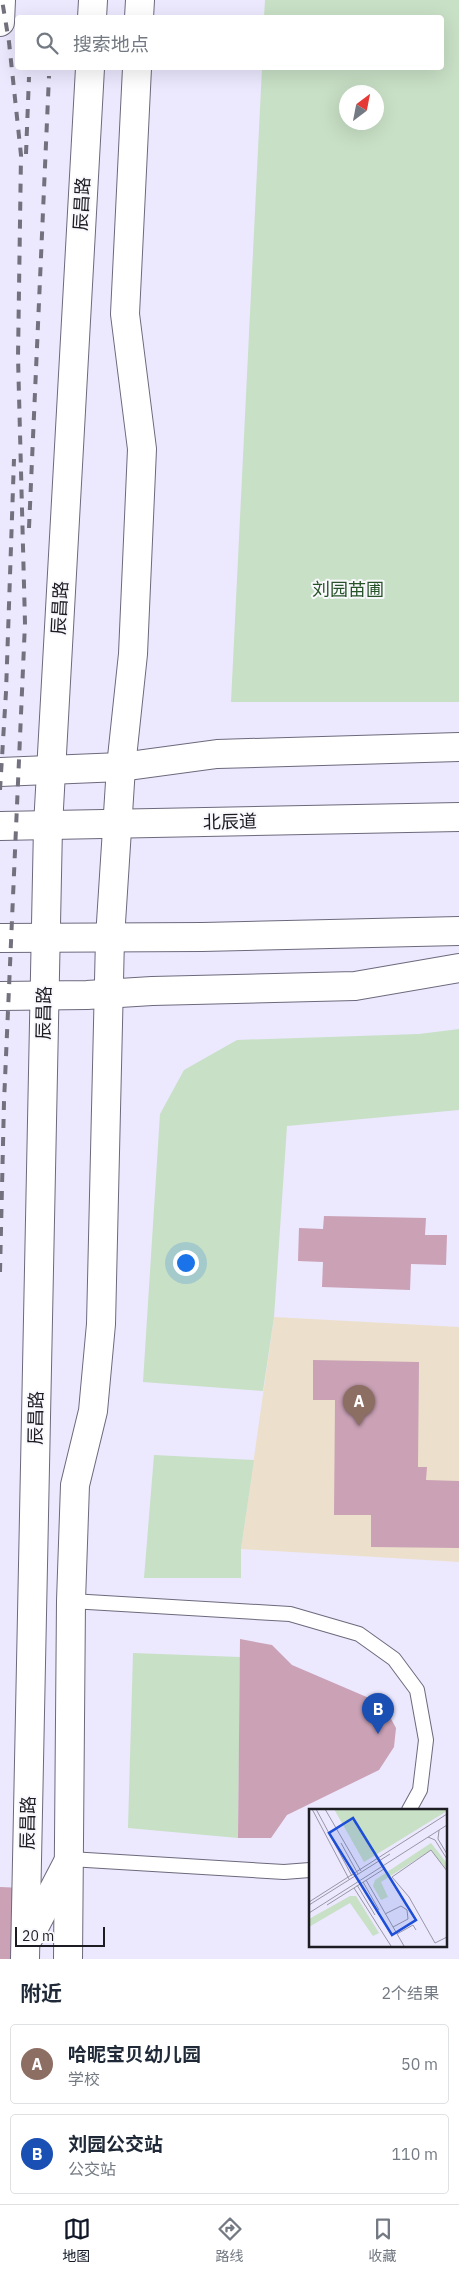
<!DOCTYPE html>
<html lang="zh">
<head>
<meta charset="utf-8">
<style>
  :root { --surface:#fff; --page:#f2f2f3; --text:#1f2937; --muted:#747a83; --line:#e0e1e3; --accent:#111827 }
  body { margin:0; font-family:"IBM Plex Sans","Noto Sans SC",sans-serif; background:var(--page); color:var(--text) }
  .compass { position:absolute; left:339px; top:85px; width:45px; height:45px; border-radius:50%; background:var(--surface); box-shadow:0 5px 20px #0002; rotate:32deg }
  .scale { position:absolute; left:15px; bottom:12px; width:90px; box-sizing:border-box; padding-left:5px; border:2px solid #1d1c23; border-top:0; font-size:14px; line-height:18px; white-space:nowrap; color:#1d1c23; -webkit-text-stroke:4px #f9f8fc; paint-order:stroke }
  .you { position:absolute; left:185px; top:1262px; width:18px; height:18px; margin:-12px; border:4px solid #fff; border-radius:50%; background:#1a73e8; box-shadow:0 0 0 8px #1a73e833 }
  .badge { display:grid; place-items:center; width:32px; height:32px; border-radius:50%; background:var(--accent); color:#fff; font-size:16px; font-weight:700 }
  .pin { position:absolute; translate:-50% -41px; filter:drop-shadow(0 1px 2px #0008) }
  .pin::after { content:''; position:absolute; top:26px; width:18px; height:15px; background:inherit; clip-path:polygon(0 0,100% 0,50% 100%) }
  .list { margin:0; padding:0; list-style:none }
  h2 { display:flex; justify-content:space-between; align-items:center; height:65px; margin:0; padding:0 20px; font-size:21px }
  h2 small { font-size:16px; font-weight:400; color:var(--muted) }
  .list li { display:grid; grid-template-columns:32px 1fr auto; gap:15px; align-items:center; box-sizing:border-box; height:80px; margin:0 10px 10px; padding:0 10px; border:1px solid var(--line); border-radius:5px }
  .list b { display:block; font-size:19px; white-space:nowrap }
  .list p { margin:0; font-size:16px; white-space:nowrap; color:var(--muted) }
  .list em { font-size:16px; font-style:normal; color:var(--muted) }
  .icon { flex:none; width:28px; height:28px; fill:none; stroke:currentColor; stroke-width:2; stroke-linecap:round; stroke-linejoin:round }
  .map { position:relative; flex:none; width:459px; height:1959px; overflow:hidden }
  .search { position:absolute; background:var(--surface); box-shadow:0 5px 20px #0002; left:15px; right:15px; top:15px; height:55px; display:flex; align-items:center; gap:12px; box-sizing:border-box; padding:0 18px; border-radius:5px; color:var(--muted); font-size:19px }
  .sheet { height:245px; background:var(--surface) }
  nav { display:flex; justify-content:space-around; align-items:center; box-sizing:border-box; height:70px; border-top:1px solid var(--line); background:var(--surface); font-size:14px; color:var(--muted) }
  nav a { display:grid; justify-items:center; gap:2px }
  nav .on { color:var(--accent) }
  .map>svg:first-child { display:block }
</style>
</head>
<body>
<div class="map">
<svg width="459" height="1959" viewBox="0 0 459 1959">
  <rect width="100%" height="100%" fill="#ece8fe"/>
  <path fill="#ece0cc" d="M274,1317L459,1327V1562L241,1549Z"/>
  <g fill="#c8e0c6" fill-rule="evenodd">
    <path d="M265,0H459V702H231L262,68H442V18L264,17ZM376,92V122H346V92Z"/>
    <path d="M459,1029V1110L287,1126L274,1317L263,1391L143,1382L160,1114L184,1070L237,1040L419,1034Z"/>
    <path d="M154,1455L254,1460L241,1549V1578H144Z"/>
    <path d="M133,1653L240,1657L238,1838L128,1828Z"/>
  </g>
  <g fill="#caa1b5">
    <path d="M324,1216L426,1218L425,1235H447L446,1265L411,1264L410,1290L322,1287L323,1262L298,1261L299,1228L323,1229Z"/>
    <path d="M313,1360L419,1362L418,1467H427L426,1480L459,1481V1548L371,1547V1515H334L335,1400H313Z"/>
    <path d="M240,1639L272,1645L292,1665L383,1704L396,1728L394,1747L379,1770L287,1815L271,1838H238Z"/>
    <path d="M0,1887L23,1888L21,1959H0Z"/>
  </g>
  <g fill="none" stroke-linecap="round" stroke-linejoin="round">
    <defs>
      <g id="service">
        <path d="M71,1601L290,1614L359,1634L394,1659L417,1690L426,1740L420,1790L409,1810"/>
        <path d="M70,1859L284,1872L310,1870"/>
      </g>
      <g id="primary">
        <path d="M92,18L93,0"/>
        <path d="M139,18L140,0"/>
        <path d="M0,22L1,0"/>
        <path d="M0,772L121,767L217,754L459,747"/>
        <path d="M0,826L459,817"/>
        <path d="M0,938L202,937L459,931"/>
        <path d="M0,996L87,995L152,991L355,986L459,968"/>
        <path d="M29,1937L67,1864"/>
        <path d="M25,1959L48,826L90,68"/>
        <path d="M68,1959L71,1601L75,1485L93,1411L101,1324L110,938L121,767L133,654L142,449L125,314L137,68"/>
      </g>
    </defs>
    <use href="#service" stroke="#6d697c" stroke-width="16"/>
    <use href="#primary" stroke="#6d697c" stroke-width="30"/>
    <use href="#service" stroke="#fff" stroke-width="14"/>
    <use href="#primary" stroke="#fff" stroke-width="28"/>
    <g stroke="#73717e" stroke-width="4" stroke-dasharray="9 9" stroke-linecap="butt">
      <path d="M26,154L29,77"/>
      <path d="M29,528L49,76"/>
      <path d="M0,790L6,692L14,459"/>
      <path d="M0,1272L4,1102L25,623L18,357L21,155L9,42L2,0"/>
    </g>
  </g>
  <g text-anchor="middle" stroke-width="4" stroke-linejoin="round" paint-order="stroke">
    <g font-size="18" fill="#1d1c23" stroke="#f9f8fc">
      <text transform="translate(82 204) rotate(-87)" y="6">辰昌路</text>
      <text transform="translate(60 608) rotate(-87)" y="6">辰昌路</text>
      <text transform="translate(230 822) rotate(-1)" y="6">北辰道</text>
      <text transform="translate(44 1013) rotate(-89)" y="6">辰昌路</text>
      <text transform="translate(36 1418) rotate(-89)" y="6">辰昌路</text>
      <text transform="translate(28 1823) rotate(-89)" y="6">辰昌路</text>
    </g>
    <g font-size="18" fill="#275328" stroke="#f9f8fc">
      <text x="348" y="596">刘园苗圃</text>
    </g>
  </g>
  <g transform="translate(309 1809)">
    <rect width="138" height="138" fill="#ece8fe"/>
    <path d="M25,0H137L138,2L55,53ZM122,34L137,53V60L122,41L72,73L79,88L72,91L64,77L66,71ZM41,87H47L70,124L64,127L41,94L0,118V110Z" fill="#c8e0c6"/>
    <path fill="none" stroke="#9996a6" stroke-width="1" d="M3,0L40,70M7,0L43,67M16,0L52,62M130,21L129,30L138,45M119,28L126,31L138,50M32,34L49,65M138,62L122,41L83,68L100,88L126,134L138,128M57,71L95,137M54,73L70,101M48,76L66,106M45,79L82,137M0,93L138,5M0,96L81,45M18,96L75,60M0,104L138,16M76,105L92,97L98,101L99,110L84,118M88,125L104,116L107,121"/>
    <path fill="#1d4ed8" fill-opacity="0.15" stroke="#1d4ed8" stroke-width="2.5" d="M44,9L107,111L83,126L20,24Z"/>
    <rect width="138" height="138" fill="none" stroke="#1d1c23" stroke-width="2.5"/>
  </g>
</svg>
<svg class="compass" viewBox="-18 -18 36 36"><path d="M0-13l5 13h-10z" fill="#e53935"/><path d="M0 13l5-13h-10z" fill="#747a83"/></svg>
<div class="scale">20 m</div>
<div class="you"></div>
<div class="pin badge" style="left:359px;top:1426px;background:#8d6e63">A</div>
<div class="pin badge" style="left:378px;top:1734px;background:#1a4fb4">B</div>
<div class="search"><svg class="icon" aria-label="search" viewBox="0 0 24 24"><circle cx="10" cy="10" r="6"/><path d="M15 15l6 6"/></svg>搜索地点</div>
</div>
<section class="sheet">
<h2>附近<small>2个结果</small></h2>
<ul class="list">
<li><span class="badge" style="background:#8d6e63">A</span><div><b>哈昵宝贝幼儿园</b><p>学校</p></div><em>50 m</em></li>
<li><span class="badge" style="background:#1a4fb4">B</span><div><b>刘园公交站</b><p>公交站</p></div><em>110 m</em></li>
</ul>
</section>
<nav>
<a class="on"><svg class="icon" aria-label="map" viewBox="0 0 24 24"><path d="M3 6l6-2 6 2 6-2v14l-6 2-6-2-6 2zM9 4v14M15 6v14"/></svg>地图</a>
<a><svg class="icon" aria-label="directions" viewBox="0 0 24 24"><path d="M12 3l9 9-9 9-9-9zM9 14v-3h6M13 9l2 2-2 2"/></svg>路线</a>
<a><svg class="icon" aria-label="saved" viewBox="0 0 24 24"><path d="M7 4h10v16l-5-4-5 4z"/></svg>收藏</a>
</nav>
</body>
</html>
